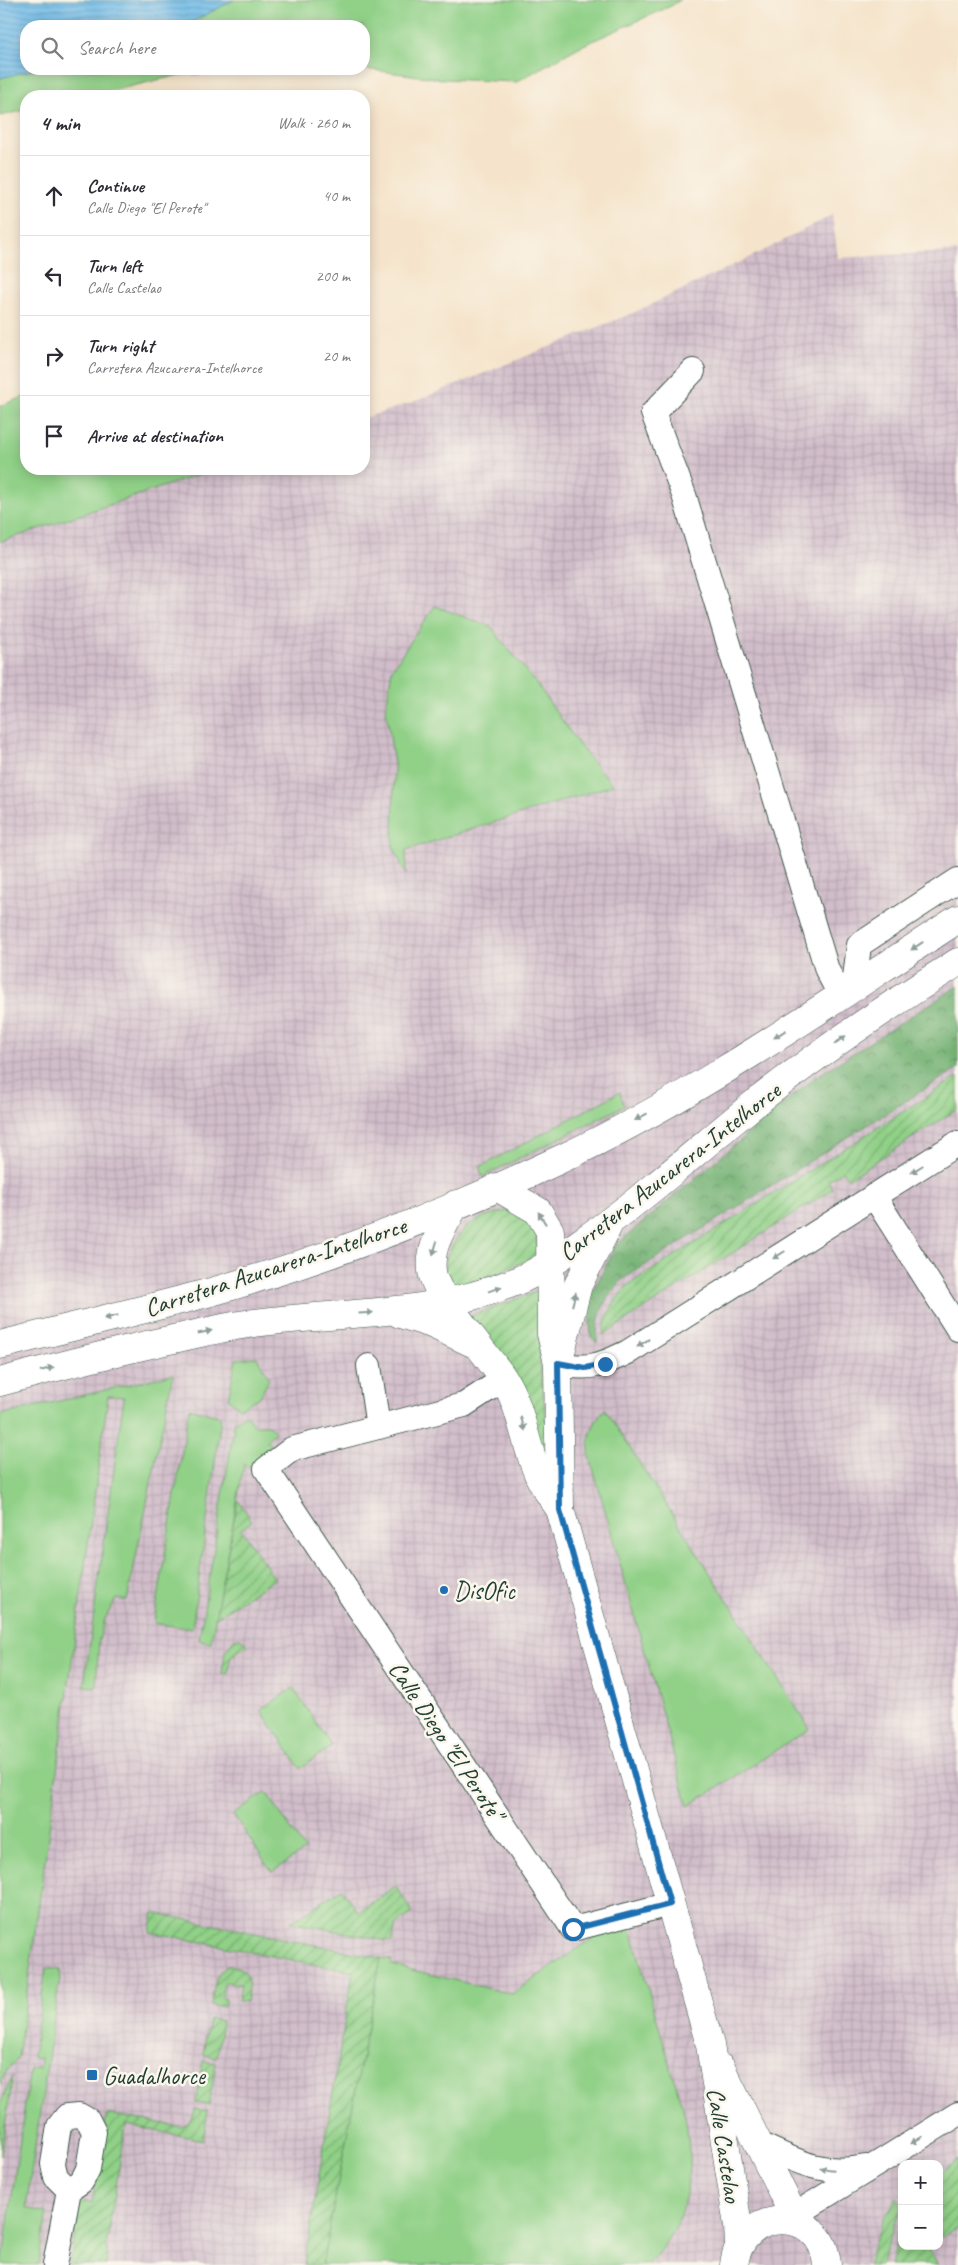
<!DOCTYPE html>
<html lang="en">
<head>
<meta charset="utf-8">
<style>
  :root { --surface:#fff; --page:#f2f2f3; --text:#2b2b33; --muted:#7c7c81; --line:#e1e1e2 }
  body { margin:0; font-family:Caveat,sans-serif; background:var(--page); color:var(--text) }
  .controls { position:absolute; right:15px; bottom:15px; display:grid; overflow:hidden; border-radius:10px; box-shadow:0 2px 12px #0003 }
  .controls button { width:45px; height:45px; display:grid; place-items:center; padding:0; border:0; border-bottom:1px solid var(--line); background:var(--surface); color:var(--text); font:25px sans-serif }
  .stop { position:absolute; width:15px; height:15px; margin:-11px; border:4px solid #1f6fb2; border-radius:50%; background:#fff }
  .stop.end { background:#1f6fb2; border-color:#fff; box-shadow:0 1px 5px #0008 }
  .list { margin:0; padding:0; list-style:none }
  h2 { display:flex; justify-content:space-between; align-items:center; height:65px; margin:0; padding:0 20px; font-size:21px }
  h2 small { font-size:16px; font-weight:400; color:var(--muted) }
  .list li { display:grid; grid-template-columns:32px 1fr auto; gap:15px; align-items:center; box-sizing:border-box; height:80px; padding:0 20px; border-top:1px solid var(--line) }
  .list b { display:block; font-size:19px; white-space:nowrap }
  .list p { margin:0; font-size:16px; white-space:nowrap; color:var(--muted) }
  .list em { font-size:16px; font-style:normal; color:var(--muted) }
  .icon { flex:none; width:28px; height:28px; fill:none; stroke:currentColor; stroke-width:2; stroke-linecap:round; stroke-linejoin:round }
  .map { position:relative; flex:none; width:958px; height:2265px; overflow:hidden }
  .search { position:absolute; background:var(--surface); box-shadow:0 2px 12px #0003; left:20px; top:20px; width:350px; height:55px; display:flex; align-items:center; gap:12px; box-sizing:border-box; padding:0 18px; border-radius:20px; color:var(--muted); font-size:19px }
  .panel { position:absolute; background:var(--surface); box-shadow:0 2px 12px #0003; left:20px; top:90px; width:350px; height:385px; border-radius:20px }
  .map>svg:first-child { display:block }
</style>
</head>
<body>
<div class="map">
<svg width="958" height="2265" viewBox="0 0 958 2265">
  <defs>
    <pattern id="industrial-grid" width="8" height="8" patternUnits="userSpaceOnUse" patternTransform="scale(1.25)"><rect width="8" height="8" fill="#d1bdca"/><path d="M0 4h8M4 0v8" fill="none" stroke="#b3a3ae"/></pattern>
    <pattern id="forest-crowns" width="20" height="18" patternUnits="userSpaceOnUse" patternTransform="scale(1.25)"><rect width="20" height="18" fill="#74b274"/><path d="M2 6a3 3 0 1 1 6 0M12 15a3 3 0 1 1 6 0" fill="none" stroke="#5f9260"/></pattern>
    <pattern id="garden-furrows" width="10" height="10" patternUnits="userSpaceOnUse" patternTransform="scale(1.25)"><rect width="10" height="10" fill="#90d087"/><path d="M-1 1l2-2M0 10L10 0M9 11l2-2" fill="none" stroke="#75aa6f"/></pattern>
    <pattern id="water-rules" width="6" height="5" patternUnits="userSpaceOnUse" patternTransform="scale(1.25)"><rect width="6" height="5" fill="#6ebae8"/><path d="M0 2.5h6" fill="none" stroke="#5a98bd"/></pattern>
  </defs>
  <rect width="100%" height="100%" fill="#fbf7ec"/>
  <filter id="ink" filterUnits="userSpaceOnUse"><feTurbulence type="fractalNoise" baseFrequency=".02" numOctaves="2"/><feDisplacementMap in="SourceGraphic" scale="10" xChannelSelector="R" yChannelSelector="G"/><feConvolveMatrix kernelMatrix="1 2 1 2 8 2 1 2 1" color-interpolation-filters="sRGB"/></filter>
  <filter id="wash" filterUnits="userSpaceOnUse"><feTurbulence type="fractalNoise" baseFrequency=".0096" numOctaves="4" result="noise"/><feDisplacementMap in="SourceGraphic" scale="20" xChannelSelector="R" yChannelSelector="G"/><feGaussianBlur stdDeviation="1.12" result="paint"/><feColorMatrix in="noise" values="0 0 0 0 0 0 0 0 0 0 0 0 0 0 0 0 0 1.4 0 .05"/><feComposite in="paint" operator="in"/></filter>
  <g filter="url(#wash)">
    <rect width="100%" height="100%" fill="#f5e4cb"/>
    <path fill="url(#industrial-grid)" fill-rule="evenodd" d="M832,215L838,258L958,251V2265H0V542L215,469H364V418L413,402L633,313L761,252ZM902,2164H939V2246H902Z"/>
    <g fill="#90d087" stroke="#58865e">
      <path d="M234,0H680L671,6L579,47L516,82L442,79L364,69V26H184Z"/>
      <path d="M37,69H285L180,75L89,96H26V110L0,116V78Z"/>
      <path d="M26,396V469H215L0,542V406Z"/>
      <path d="M435,606L491,627L538,686L585,753L613,785L406,850V875L393,846L394,765L386,709L392,669Z"/>
      <path d="M620,1092L624,1106L482,1177L480,1167Z"/>
      <path d="M257,1357L269,1379L260,1397L240,1408L228,1399L236,1359Z"/>
      <path d="M173,1374L127,1601L116,1599L105,1619L99,1640L96,1687L84,1686L124,1397L108,1396L18,2058L6,2072L0,2084V1415Z"/>
      <path d="M189,1408L221,1417L192,1629L154,1623Z"/>
      <path d="M605,1409L810,1729L688,1806L590,1457C586,1438 593,1423 605,1409Z"/>
      <path d="M247,1414L254,1425H269L275,1432L266,1441L273,1447L248,1468L244,1464L211,1642L199,1640L235,1421Z"/>
      <path d="M293,1688L332,1746L300,1768L261,1710Z"/>
      <path d="M266,1792L305,1850L272,1872L233,1814Z"/>
      <path d="M629,1923L685,2116C695,2172 689,2224 647,2265H322L381,1958L392,1960L391,1965L512,1994L605,1930Z"/>
      <path d="M46,1968L61,1970L26,2208L47,2213L38,2265H2L30,2069L39,2068L40,2058L33,2057Z"/>
      <path d="M13,2076L0,2156V2104Z"/>
    </g>
    <path fill="url(#forest-crowns)" stroke="#4a7854" d="M958,986V1068L623,1279C603,1301 597,1313 597,1343L591,1337L588,1301L617,1244L814,1078Z"/>
    <g fill="url(#garden-furrows)" stroke="#58865e">
      <path d="M958,1077V1109L848,1179L843,1171L828,1180L833,1189L603,1335C605,1315 615,1300 628,1285Z"/>
      <path d="M511,1211C537,1222 539,1230 536,1256L501,1272L455,1287C453,1284 448,1279 446,1275C441,1255 460,1229 477,1220C488,1214 499,1212 511,1211Z"/>
      <path d="M538,1291L540,1366L550,1453L544,1455L471,1316Z"/>
      <path d="M238,1500L252,1521L241,1529L275,1579L215,1618Z"/>
      <path d="M240,1638L248,1645L231,1656L228,1675L222,1674L225,1652L234,1639Z"/>
      <path d="M396,1886L413,1913L396,1924L392,1942L291,1922L342,1889L358,1912Z"/>
      <path d="M154,1913L381,1958L322,2265H304L353,1972L150,1932Z"/>
      <path d="M228,1966C253,1966 249,1984 246,2002L238,2001L241,1984L224,1982L222,1998L226,1999L224,2007L211,2005C214,1990 213,1974 228,1966Z"/>
      <path d="M209,2019L222,2021L217,2057L203,2055Z"/>
      <path d="M203,2061L216,2063L209,2105L196,2103Z"/>
      <path d="M195,2109L208,2111L203,2140L126,2125L106,2247H108L106,2265H69L80,2201L92,2203L107,2114L182,2127C191,2123 193,2119 195,2109Z"/>
      <path d="M958,2159V2227L939,2239V2175Z"/>
      <path d="M897,2198L902,2205V2210L894,2226L881,2265H867L882,2222Z"/>
      <path d="M902,2230V2246H928L927,2248L938,2265H890Z"/>
    </g>
    <path fill="url(#water-rules)" stroke="#467c8e" d="M0,0H234L184,26H26V69H37L0,78Z"/>
  </g>
  <g filter="url(#ink)">
    <g fill="none" stroke-linecap="round" stroke-linejoin="round">
      <defs>
        <g id="minor">
          <path d="M693,371L653,413L684,495L827,970L840,995"/>
          <path d="M854,986L859,945L958,880"/>
          <path d="M874,1196L958,1329"/>
          <path d="M558,1363C588,1371 601,1365 628,1352L958,1143"/>
          <path d="M369,1366L378,1427"/>
          <path d="M504,1379L464,1405L292,1449L266,1469L573,1929L670,1904"/>
          <path d="M759,2144C797,2162 824,2176 866,2167"/>
          <path d="M795,2222L804,2209L958,2114"/>
          <path d="M55,2265L69,2190L82,2181L88,2169L94,2132L88,2120L79,2115L67,2116L59,2126L53,2164L56,2177L69,2190"/>
        </g>
        <g id="major">
          <path d="M497,1187L538,1211L550,1231L551,1334L558,1363L560,1509"/>
          <path d="M456,1204C444,1225 429,1246 432,1271C434,1295 487,1354 503,1378C522,1407 524,1442 538,1474C543,1486 552,1498 560,1509L710,2045L738,2226L739,2244"/>
          <path d="M400,1314L432,1324L475,1344"/>
          <path d="M0,1345C70,1327 141,1311 211,1292C331,1258 450,1211 563,1158C702,1093 829,1002 958,919"/>
          <path d="M562,1348L578,1285L608,1226"/>
          <path d="M0,1382C59,1366 118,1351 178,1338C201,1333 224,1327 247,1324C341,1311 427,1318 517,1281C539,1272 558,1258 577,1245C640,1202 696,1151 754,1104C819,1052 888,1006 958,962"/>
          <path d="M721,2068L788,2204L791,2220"/>
          <path d="M734,2265C741,2206 823,2205 827,2265"/>
        </g>
      </defs>
      <use href="#minor" stroke="#3f564b" stroke-width="26"/>
      <use href="#major" stroke="#3f564b" stroke-width="29"/>
      <use href="#minor" stroke="#fff" stroke-width="24"/>
      <use href="#major" stroke="#fff" stroke-width="28"/>
    </g>
    <defs><path id="oneway-solid" d="M-6-.8H1V-3.2L6.5 0L1 3.2V.8H-6Z" transform="scale(1.25)"/></defs>
    <g fill="#8f9e9a">
      <use href="#oneway-solid" transform="translate(917 946) rotate(147)"/>
      <use href="#oneway-solid" transform="translate(780 1034) rotate(147)"/>
      <use href="#oneway-solid" transform="translate(840 1040) rotate(-35)"/>
      <use href="#oneway-solid" transform="translate(641 1117) rotate(151)"/>
      <use href="#oneway-solid" transform="translate(917 1169) rotate(148)"/>
      <use href="#oneway-solid" transform="translate(542 1218) rotate(-122)"/>
      <use href="#oneway-solid" transform="translate(435 1248) rotate(107)"/>
      <use href="#oneway-solid" transform="translate(779 1255) rotate(148)"/>
      <use href="#oneway-solid" transform="translate(495 1289) rotate(-20)"/>
      <use href="#oneway-solid" transform="translate(574 1299) rotate(-75)"/>
      <use href="#oneway-solid" transform="translate(366 1313) rotate(-3)"/>
      <use href="#oneway-solid" transform="translate(111 1317) rotate(166)"/>
      <use href="#oneway-solid" transform="translate(205 1332) rotate(-12)"/>
      <use href="#oneway-solid" transform="translate(643 1343) rotate(147)"/>
      <use href="#oneway-solid" transform="translate(47 1369) rotate(-15)"/>
      <use href="#oneway-solid" transform="translate(523 1424) rotate(73)"/>
      <use href="#oneway-solid" transform="translate(917 2140) rotate(148)"/>
      <use href="#oneway-solid" transform="translate(827 2169) rotate(-175)"/>
    </g>
  </g>
  <g fill="none" stroke-linecap="round" stroke-linejoin="round" filter="url(#ink)">
    <path stroke="#1f6fb2" stroke-width="6" d="M573,1929L670,1904L560,1510L558,1363L585,1368L605,1364"/>
  </g>
  <g fill="#1f6fb2" stroke="#fbf7ec" stroke-width="2">
    <circle cx="444" cy="1590" r="5"/>
    <rect x="86" y="2069" width="12" height="12" rx="2.5"/>
  </g>
  <g text-anchor="middle" stroke-width="5" stroke-linejoin="round" paint-order="stroke">
    <g font-size="25" fill="#1f3d34" stroke="#fbf7ec">
      <text transform="translate(669 1171) rotate(-38)" y="9">Carretera Azucarera-Intelhorce</text>
      <text transform="translate(275 1266) rotate(-18)" y="9">Carretera Azucarera-Intelhorce</text>
      <text transform="translate(447 1740) rotate(56)" y="9">Calle Diego "El Perote"</text>
      <text transform="translate(725 2145) rotate(81)" y="9">Calle Castelao</text>
    </g>
    <g font-size="25" fill="#1f3d34" stroke="#fbf7ec" text-anchor="start">
      <text x="454" y="1599">DisOfic</text>
      <text x="103" y="2084">Guadalhorce</text>
    </g>
  </g>
</svg>
<div class="controls">
<button>+</button>
<button>−</button>
</div>
<div class="stop" style="left:573px;top:1929px"></div>
<div class="stop end" style="left:605px;top:1364px"></div>
<div class="search"><svg class="icon" aria-label="search" viewBox="0 0 24 24"><circle cx="10" cy="10" r="6"/><path d="M15 15l6 6"/></svg>Search here</div>
<section class="panel">
<h2>4 min<small>Walk · 260 m</small></h2>
<ul class="list">
<li><svg class="icon" aria-label="ahead" viewBox="0 0 24 24"><path d="M12 20V5M6 11l6-6 6 6"/></svg><div><b>Continue</b><p>Calle Diego &quot;El Perote&quot;</p></div><em>40 m</em></li>
<li><svg class="icon" aria-label="left" viewBox="0 0 24 24"><path d="M17 20v-9H6M10 6l-5 5 5 5"/></svg><div><b>Turn left</b><p>Calle Castelao</p></div><em>200 m</em></li>
<li><svg class="icon" aria-label="right" viewBox="0 0 24 24"><path d="M7 20v-9h11M14 6l5 5-5 5"/></svg><div><b>Turn right</b><p>Carretera Azucarera-Intelhorce</p></div><em>20 m</em></li>
<li><svg class="icon" aria-label="arrive" viewBox="0 0 24 24"><path d="M6 21V4h12l-3 4 3 4H6"/></svg><div><b>Arrive at destination</b></div></li>
</ul>
</section>
</div>
</body>
</html>
